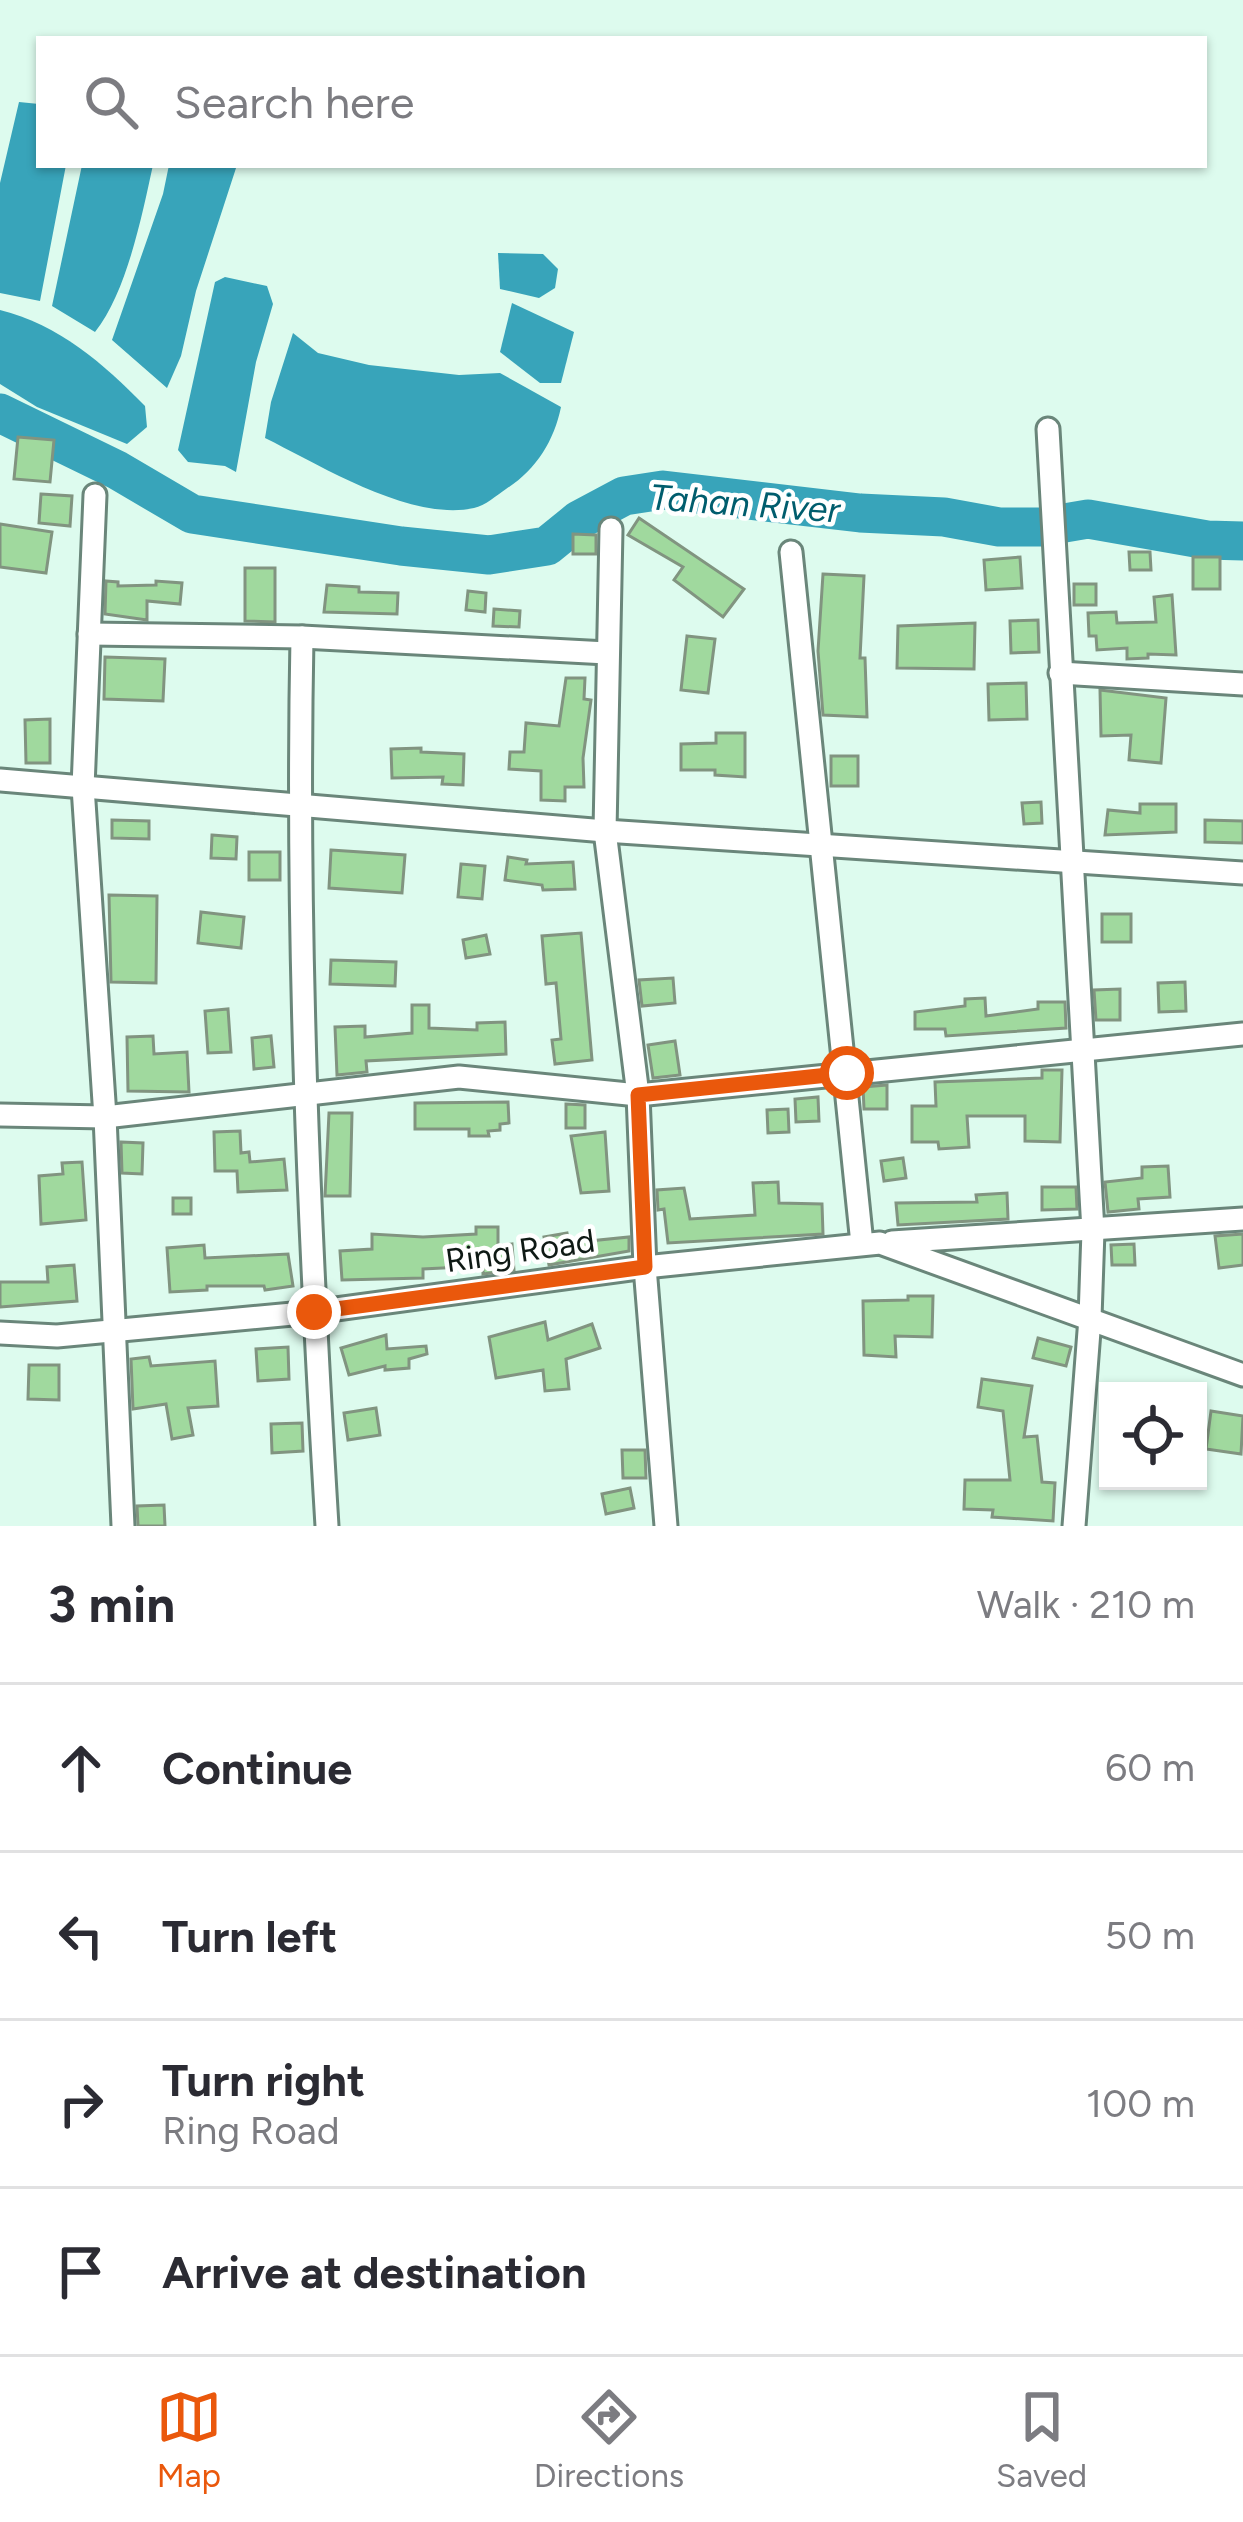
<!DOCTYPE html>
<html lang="en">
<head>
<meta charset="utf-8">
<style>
  :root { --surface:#fff; --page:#f2f2f3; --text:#2b2b33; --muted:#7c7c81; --line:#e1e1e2; --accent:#ea580c }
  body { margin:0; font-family:Figtree,sans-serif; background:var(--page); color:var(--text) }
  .controls { position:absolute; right:36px; bottom:36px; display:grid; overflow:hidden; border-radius:0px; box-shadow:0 3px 9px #0004 }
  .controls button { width:108px; height:108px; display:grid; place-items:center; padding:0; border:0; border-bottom:3px solid var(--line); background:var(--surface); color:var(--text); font:60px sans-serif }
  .stop { position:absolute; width:36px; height:36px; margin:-27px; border:9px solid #ea580c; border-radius:50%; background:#fff }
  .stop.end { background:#ea580c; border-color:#fff; box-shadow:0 3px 12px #0008 }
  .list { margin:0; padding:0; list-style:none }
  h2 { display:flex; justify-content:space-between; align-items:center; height:156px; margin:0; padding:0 48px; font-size:51px }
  h2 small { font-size:39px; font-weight:400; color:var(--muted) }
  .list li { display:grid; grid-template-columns:78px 1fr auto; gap:36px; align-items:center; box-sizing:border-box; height:168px; padding:0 48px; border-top:3px solid var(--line) }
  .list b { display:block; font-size:45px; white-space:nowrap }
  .list p { margin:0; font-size:39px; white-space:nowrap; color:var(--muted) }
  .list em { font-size:39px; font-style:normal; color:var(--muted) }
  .icon { flex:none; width:66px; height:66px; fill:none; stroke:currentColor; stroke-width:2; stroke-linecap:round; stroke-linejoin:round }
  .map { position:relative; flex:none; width:1243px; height:1526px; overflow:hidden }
  .search { position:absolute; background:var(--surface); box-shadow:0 3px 9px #0004; left:36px; right:36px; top:36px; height:132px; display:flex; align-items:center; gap:30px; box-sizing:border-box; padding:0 42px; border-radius:0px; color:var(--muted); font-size:45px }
  .sheet { height:828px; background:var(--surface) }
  nav { display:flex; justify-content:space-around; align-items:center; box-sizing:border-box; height:168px; border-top:3px solid var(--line); background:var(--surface); font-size:33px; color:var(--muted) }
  nav a { display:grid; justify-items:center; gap:6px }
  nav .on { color:var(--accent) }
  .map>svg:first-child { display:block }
</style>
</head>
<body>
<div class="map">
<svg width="1243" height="1526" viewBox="0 0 1243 1526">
  <rect width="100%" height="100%" fill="#ddfbee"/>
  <g fill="#38a4ba">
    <path d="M19,102L39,104V165H66L40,301L0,293V183Z"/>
    <path d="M82,165H153C142,215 127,292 95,332L52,306Z"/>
    <path d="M169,165H237L196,291L181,356L167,388L112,340L163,194Z"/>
    <path d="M498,253L543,254L558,269L555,288L539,298L500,289Z"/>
    <path d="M225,277L267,286L273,304L256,362L236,472L225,466L188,462L178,450L215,282Z"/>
    <path d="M512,303L574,332L561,383H540L500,352Z"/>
    <path d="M0,310C58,324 104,364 145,406L147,427L127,444L37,407L0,384Z"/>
    <path d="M293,333L318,353L369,365L459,375L500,373L561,407C554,441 536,470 506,489C497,495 485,506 474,508C411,522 320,465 265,438L271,402Z"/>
  </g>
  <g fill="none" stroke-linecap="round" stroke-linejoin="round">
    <path stroke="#38a4ba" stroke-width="39" d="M0,413L117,470L192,514L401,546L489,555L547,546L579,520L624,496L663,490L860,513L944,517L999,527H1041L1088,519L1207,540L1243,541"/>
  </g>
  <g fill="#a0d99e" stroke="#819480" stroke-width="3">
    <path d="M18,437L54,440L50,482L14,479Z"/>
    <path d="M41,494L72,496L70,526L39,523Z"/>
    <path d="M639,518L744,589L723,617L674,580L683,567L628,535Z"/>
    <path d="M0,524L52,532L46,573L0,567Z"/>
    <path d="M573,534L596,535V554H573Z"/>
    <path d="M1129,552H1150L1151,570H1130Z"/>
    <path d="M1020,557L1022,588L986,590L984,560Z"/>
    <rect x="1193" y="557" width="27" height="32"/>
    <path d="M245,568H275V622L245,621Z"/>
    <path d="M823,574L864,576L860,658H865L867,717L823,715L818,651Z"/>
    <path d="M106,581L118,582V586L156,585V581L182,583L180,604L147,601V620L105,614Z"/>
    <rect x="1074" y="584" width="22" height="21"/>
    <path d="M327,585L359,587V592L398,593L397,614L324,612Z"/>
    <path d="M468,591L486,593L485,612L466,610Z"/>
    <path d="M1172,595L1176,655L1148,654V658L1127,659V648L1097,650L1096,636H1089L1088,613L1116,612L1117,623L1156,622L1154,597Z"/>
    <path d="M494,609L520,611L519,627L493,626Z"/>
    <path d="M1038,620L1039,652L1011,653L1010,621Z"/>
    <path d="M975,623L974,669L897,668L898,626Z"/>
    <path d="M687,636L715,639L708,693L681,690Z"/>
    <path d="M105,657L165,659L163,701L104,699Z"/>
    <path d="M566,678H585L584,699L591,700L583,758L584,787H565V801L541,800V771L509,769L510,752H524L526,723L559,726Z"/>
    <path d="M1026,683L1027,719L989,720L988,684Z"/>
    <path d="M1100,690L1166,698L1161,763L1129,760L1131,735L1101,736Z"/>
    <path d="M50,719V763H26L25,720Z"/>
    <path d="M716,733H745V777L715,775V770H681V744L716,743Z"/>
    <path d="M421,748V752L464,754L463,785L442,784L443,777L392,778L391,749Z"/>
    <rect x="831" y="756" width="27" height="30"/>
    <path d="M1041,802L1042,823L1024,824L1022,803Z"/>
    <path d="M1140,804H1176V832L1105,835L1108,810L1140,813Z"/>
    <path d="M112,820L149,821V839L112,838Z"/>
    <path d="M1205,820L1243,821V843L1205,842Z"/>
    <path d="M212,835L237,837L236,859L211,858Z"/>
    <path d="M331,850L405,855L402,893L329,888Z"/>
    <rect x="249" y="852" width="31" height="28"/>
    <path d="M508,857L527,860L526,864L573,862L575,889L543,890L542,885L505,880Z"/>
    <path d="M461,864L485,866L482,899L458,897Z"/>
    <path d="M109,895L157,896L156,983L111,982Z"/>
    <path d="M201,912L244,917L241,948L198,943Z"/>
    <rect x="1102" y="914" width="29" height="28"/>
    <path d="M581,933L592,1060L555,1064L552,1040L561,1039L556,983L546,984L542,936Z"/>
    <path d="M486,935L490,954L466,958L463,940Z"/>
    <path d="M331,960L396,962L395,986L330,984Z"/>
    <path d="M673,978L675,1003L642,1006L639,980Z"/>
    <path d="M1185,982L1186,1011L1159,1012L1158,983Z"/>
    <path d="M1120,989V1020H1096L1094,990Z"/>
    <path d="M985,998L986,1016L1038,1009V1002H1065L1066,1028L946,1036L945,1029H915V1012L965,1006V999Z"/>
    <path d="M412,1005H429V1028L477,1030V1023L505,1022L506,1054L366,1061L367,1072L337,1075L335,1027L365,1026V1037L412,1033Z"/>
    <path d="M228,1009L231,1052L208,1053L205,1011Z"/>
    <path d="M153,1036L154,1054L187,1052L189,1092L128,1091L127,1037Z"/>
    <path d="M271,1036L274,1067L254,1069L252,1038Z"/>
    <path d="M675,1041L680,1075L653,1078L648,1045Z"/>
    <path d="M1042,1070H1062L1060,1142L1025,1141V1116H967L969,1147L939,1149L938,1142H912V1106H936L935,1082L1042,1078Z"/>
    <path d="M887,1085V1109H864L863,1087Z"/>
    <path d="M818,1097L819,1121L796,1122L795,1099Z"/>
    <path d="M508,1102L509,1123L500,1124V1130L488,1131L489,1136H469V1129H415V1103Z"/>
    <path d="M566,1104L585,1105V1128H566Z"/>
    <path d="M788,1109L789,1132L768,1133L767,1110Z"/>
    <path d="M329,1113H352L350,1196H325Z"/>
    <path d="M240,1131L241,1153L249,1152L250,1162L284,1159L287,1190L238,1192L237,1171H215L214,1132Z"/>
    <path d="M605,1132L609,1191L581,1193L571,1136Z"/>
    <path d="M121,1142L143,1143L142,1174L122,1173Z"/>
    <path d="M903,1158L906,1178L884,1181L881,1161Z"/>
    <path d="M82,1162L86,1220L41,1224L39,1176L63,1174L62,1163Z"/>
    <path d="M1168,1166L1170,1197L1138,1199L1139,1209L1108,1212L1105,1182L1142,1178V1167Z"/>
    <path d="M778,1182L779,1203L822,1204L823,1234L668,1243L664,1209L658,1210L657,1190L684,1188L690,1219L755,1215L753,1183Z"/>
    <path d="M1042,1187H1076L1077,1209L1042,1210Z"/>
    <path d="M1007,1193L1008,1219L898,1225L896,1203L977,1202L976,1195Z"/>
    <rect x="173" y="1198" width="18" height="16"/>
    <path d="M476,1227H498V1246L512,1244L514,1270L483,1274V1266L423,1269V1278L342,1280L340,1251L372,1249V1234L423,1237L476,1234Z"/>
    <path d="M567,1233L569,1243L629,1237V1251L549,1265L544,1237Z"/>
    <path d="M1243,1234V1265L1219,1268L1215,1236Z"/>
    <path d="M1134,1244L1135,1265H1112L1111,1245Z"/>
    <path d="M204,1245L205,1258L288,1254L293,1286L265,1290L264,1286H207V1290L170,1292L167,1248Z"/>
    <path d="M74,1265L77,1301L0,1307V1282H48L47,1267Z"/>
    <path d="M908,1296H933L932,1337L895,1336L896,1357L864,1355L863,1301L908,1300Z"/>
    <path d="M545,1322L548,1340L592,1324L600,1348L566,1359L569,1389L545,1391L543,1370L496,1378L489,1337Z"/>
    <path d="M386,1335L387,1349L426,1346L427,1354L409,1359V1368L385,1370V1366L349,1375L341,1348Z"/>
    <path d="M1038,1338L1071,1347L1066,1366L1033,1358Z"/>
    <path d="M288,1347L289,1379L258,1381L256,1349Z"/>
    <path d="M149,1357L151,1366L215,1361L218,1406L188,1408L193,1435L172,1439L166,1404L133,1409L131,1359Z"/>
    <path d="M29,1365H59V1400L28,1399Z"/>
    <path d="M982,1379L1032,1386L1024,1437L1037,1436L1042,1482L1055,1483L1053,1521L992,1517L993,1510L964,1509L965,1480H1010L1003,1411L978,1407Z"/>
    <path d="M376,1408L380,1435L348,1440L344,1413Z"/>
    <path d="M1211,1411L1243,1416L1241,1454L1206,1449Z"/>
    <path d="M302,1423L303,1451L272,1453L271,1424Z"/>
    <path d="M622,1450H645L646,1478H623Z"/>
    <path d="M630,1488L634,1508L606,1514L602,1494Z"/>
    <path d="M164,1505L165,1526H138L137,1506Z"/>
  </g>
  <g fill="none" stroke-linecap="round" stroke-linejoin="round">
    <defs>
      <g id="minor">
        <path d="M1048,429L1093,1231L1090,1318L1074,1526"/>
        <path d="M95,495L83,787L105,1117L123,1526"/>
        <path d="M611,529L605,831L638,1095L645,1267L666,1526"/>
        <path d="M791,552L862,1244"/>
        <path d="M89,634L302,637L607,653"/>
        <path d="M302,637C296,934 309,1229 327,1526"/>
        <path d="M1060,673L1243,684"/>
        <path d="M0,780L605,831L1243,873"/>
        <path d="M0,1115L105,1117L459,1077L638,1095L1243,1034"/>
        <path d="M892,1242L1243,1219"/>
        <path d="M0,1333L57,1336L314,1312L645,1267L880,1243L1243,1375"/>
      </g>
    </defs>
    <use href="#minor" stroke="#6a867a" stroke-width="27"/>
    <use href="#minor" stroke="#fff" stroke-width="21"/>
  </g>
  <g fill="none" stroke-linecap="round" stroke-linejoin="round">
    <path stroke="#ea580c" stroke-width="15" d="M314,1312L645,1267L638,1095L847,1073"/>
  </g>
  <g text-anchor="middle" stroke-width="9" stroke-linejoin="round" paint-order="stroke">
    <g font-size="33" fill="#0e1914" stroke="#fff">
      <text transform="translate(520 1250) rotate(-8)" y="12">Ring Road</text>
    </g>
    <g font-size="36" font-style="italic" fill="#005d6d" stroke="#fff">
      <text transform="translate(745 503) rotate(4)" y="13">Tahan River</text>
    </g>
  </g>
</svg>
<div class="controls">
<button><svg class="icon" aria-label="locate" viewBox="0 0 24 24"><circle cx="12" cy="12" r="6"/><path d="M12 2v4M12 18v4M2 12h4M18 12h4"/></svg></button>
</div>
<div class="stop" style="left:847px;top:1073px"></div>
<div class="stop end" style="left:314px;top:1312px"></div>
<div class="search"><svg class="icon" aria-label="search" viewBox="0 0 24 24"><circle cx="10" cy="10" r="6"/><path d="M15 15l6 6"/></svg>Search here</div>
</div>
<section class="sheet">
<h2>3 min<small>Walk · 210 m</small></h2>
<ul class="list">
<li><svg class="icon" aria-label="ahead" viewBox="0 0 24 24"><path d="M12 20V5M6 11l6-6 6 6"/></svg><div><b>Continue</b></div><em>60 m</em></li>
<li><svg class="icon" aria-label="left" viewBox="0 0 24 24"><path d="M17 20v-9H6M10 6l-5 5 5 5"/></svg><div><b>Turn left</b></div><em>50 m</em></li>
<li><svg class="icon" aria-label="right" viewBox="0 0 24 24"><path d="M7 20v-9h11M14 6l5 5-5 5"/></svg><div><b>Turn right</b><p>Ring Road</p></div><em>100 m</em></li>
<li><svg class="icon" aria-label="arrive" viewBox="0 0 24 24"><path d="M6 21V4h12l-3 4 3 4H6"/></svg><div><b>Arrive at destination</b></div></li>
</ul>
</section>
<nav>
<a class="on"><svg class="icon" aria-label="map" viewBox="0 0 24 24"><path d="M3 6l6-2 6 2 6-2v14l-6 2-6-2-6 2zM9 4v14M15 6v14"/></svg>Map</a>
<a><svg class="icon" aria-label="directions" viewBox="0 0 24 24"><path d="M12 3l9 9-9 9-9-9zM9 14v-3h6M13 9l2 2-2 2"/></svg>Directions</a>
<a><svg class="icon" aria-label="saved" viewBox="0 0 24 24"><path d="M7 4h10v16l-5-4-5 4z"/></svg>Saved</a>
</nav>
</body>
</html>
